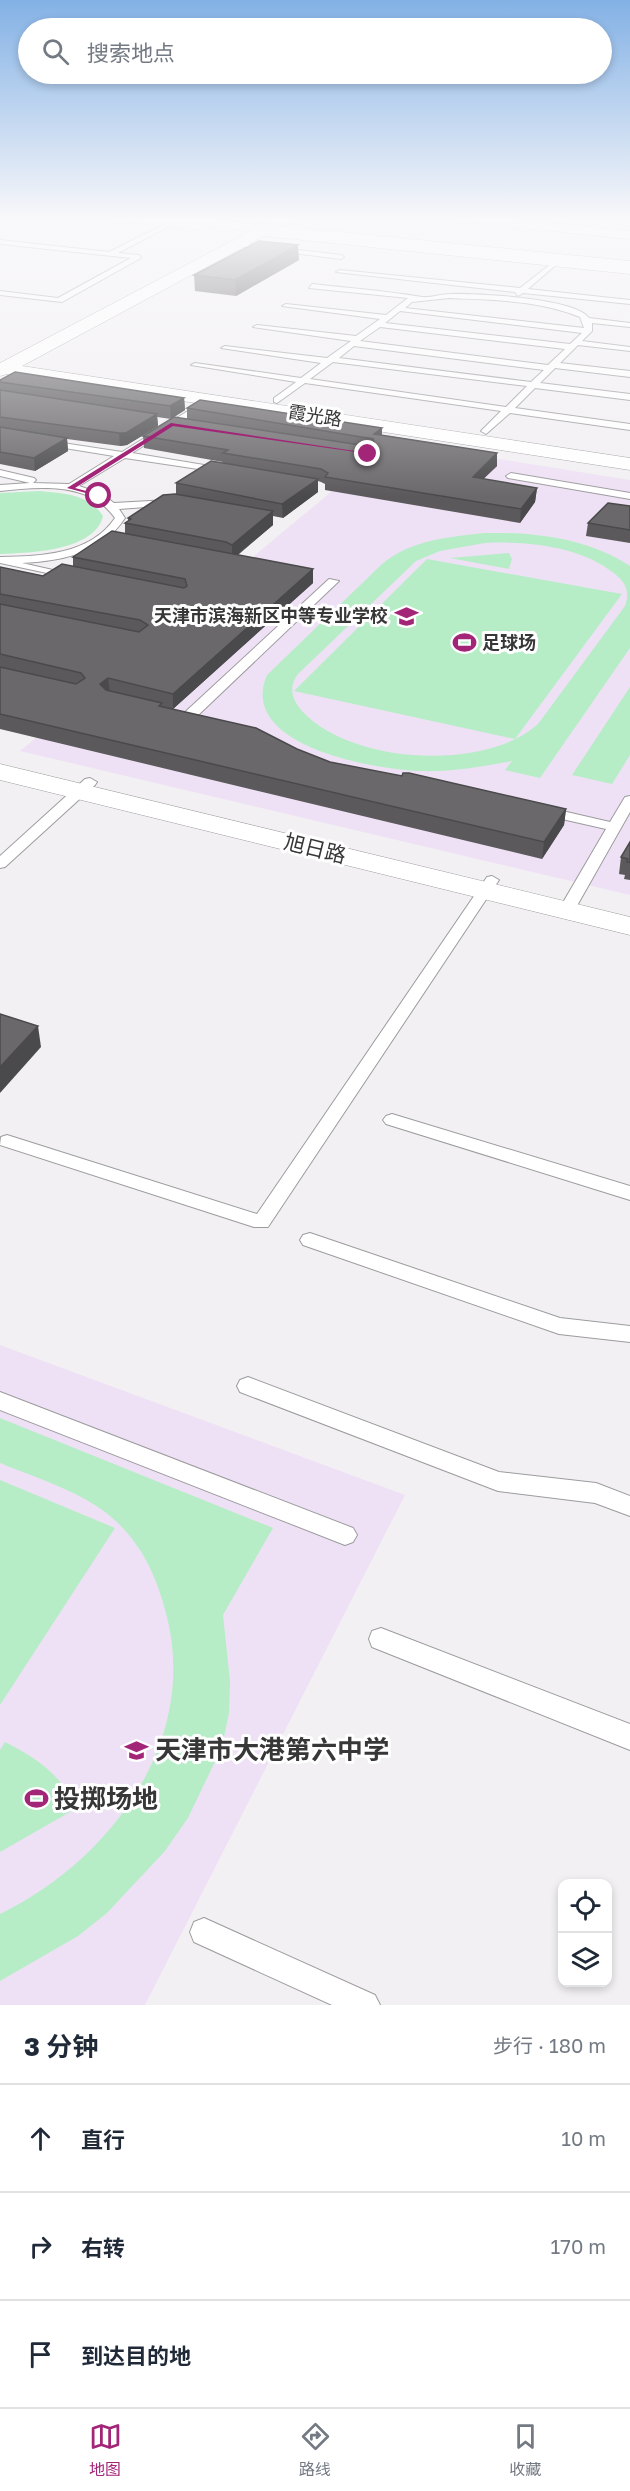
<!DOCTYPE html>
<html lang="zh">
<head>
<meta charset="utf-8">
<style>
  :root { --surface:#fff; --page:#f6f6f7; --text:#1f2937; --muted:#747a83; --line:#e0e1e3; --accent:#a32578 }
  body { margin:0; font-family:"Golos Text","Noto Sans SC",sans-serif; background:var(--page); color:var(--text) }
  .controls { position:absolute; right:18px; bottom:18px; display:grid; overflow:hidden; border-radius:12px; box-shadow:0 3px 9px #0003 }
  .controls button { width:54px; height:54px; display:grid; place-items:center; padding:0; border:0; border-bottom:2px solid var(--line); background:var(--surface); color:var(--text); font:30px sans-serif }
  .stop { position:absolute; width:18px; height:18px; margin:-14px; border:4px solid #a32578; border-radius:50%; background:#fff }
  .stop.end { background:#a32578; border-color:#fff; box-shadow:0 2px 6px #0008 }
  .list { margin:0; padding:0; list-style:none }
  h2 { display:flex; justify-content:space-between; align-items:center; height:78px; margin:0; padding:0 24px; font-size:26px }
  h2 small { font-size:20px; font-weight:400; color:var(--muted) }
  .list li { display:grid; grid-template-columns:39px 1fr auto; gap:18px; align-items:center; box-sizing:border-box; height:108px; padding:0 24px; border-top:2px solid var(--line) }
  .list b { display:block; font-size:22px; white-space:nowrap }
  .list em { font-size:20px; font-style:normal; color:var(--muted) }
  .icon { flex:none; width:33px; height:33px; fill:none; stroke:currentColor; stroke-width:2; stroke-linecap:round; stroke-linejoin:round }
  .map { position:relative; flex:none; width:630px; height:2005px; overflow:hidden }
  .search { position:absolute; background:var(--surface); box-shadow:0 3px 9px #0003; left:18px; right:18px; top:18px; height:66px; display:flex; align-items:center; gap:15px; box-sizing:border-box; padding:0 21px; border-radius:33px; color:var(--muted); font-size:22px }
  .sheet { height:402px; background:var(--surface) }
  nav { display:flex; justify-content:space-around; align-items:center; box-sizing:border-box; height:84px; border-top:2px solid var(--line); background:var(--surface); font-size:16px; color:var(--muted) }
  nav a { display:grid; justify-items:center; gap:3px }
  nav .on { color:var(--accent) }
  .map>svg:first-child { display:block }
</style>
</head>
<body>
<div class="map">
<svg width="630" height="2005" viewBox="0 0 630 2005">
  <rect width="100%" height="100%" fill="#f2f0f3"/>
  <g fill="#efe1f5">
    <path d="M391,442L630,480V895L20,751Z"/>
    <path d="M0,1345L405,1495L145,2005H0Z"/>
  </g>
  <g fill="#b6edc7" fill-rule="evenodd">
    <path d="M39,491C62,493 89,494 103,516C95,551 29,553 0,554V493Z"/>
    <path d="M484,533C534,532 587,538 630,566V648L540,778L505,770L512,761C481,767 451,772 420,771C376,770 236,746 267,675L382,564C411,540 448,537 484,533ZM485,543C528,541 581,546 615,574C626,583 630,592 625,606L538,724C485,772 350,764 302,711C292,700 288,687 298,674L416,561L440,551Z"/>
    <path d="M509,553L512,559L509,569L450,558Z"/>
    <path d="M427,559L622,594L515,739L294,691Z"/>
    <path d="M630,687V755L612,784L572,775Z"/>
    <path d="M0,1418L273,1528L223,1615L230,1681L229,1713L222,1747L188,1818L165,1851L107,1913L78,1936L0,1981V1914C111,1860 200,1740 166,1613C157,1579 145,1551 120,1525C88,1493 41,1480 0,1463Z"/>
    <path d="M0,1480L115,1528L0,1705Z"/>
    <path d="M5,1742C37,1758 61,1775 77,1808L0,1852V1750Z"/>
  </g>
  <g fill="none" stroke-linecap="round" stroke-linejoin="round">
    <defs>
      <g id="lane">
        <path d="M179,217H186L118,253L139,255L141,258L62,302L0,295V291L58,298L131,258L0,244V240L109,252Z"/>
        <path d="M239,243L341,255L344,257L341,259L237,246Z"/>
        <path d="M556,260L558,263L528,289L630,300V304L523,293L518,296L515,292L336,272L340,270L520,288Z"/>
        <path d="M312,284C349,288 386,291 422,297C431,298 441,294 450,294C475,293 576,298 589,318L630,323V327L592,323V331L582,341L630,347V351L578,345L560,363L630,371V377L555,368L540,383L630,394V400L535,388L515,408L630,424V430L510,413L486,434L481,431L501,411L305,383L277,403L274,402V398L296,382L191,365L195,363L301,378L321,363L221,348L225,346L327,358L351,341L253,327L257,325L356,336L380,319L282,306L286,304L386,315L408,298L309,288ZM449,298C493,300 539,300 580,317L584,328L405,308L412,302ZM400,311L582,333L570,344L385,323ZM380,327L565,349L548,365L360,341ZM354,346L544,370L531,382L339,358ZM333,362L527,386L506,407L310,379Z"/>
        <path d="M204,401L208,404L207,406L132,453L222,468L225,469V473L125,458L79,486L102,494L114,503L169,500L173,501V505L119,509L125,518C102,553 63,561 22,563L75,575V579L0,563V557C41,556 90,555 115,518C89,481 39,487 0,491V485L30,483L0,476V470L34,478L36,480L33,483L69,484L114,456L46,445L43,444V440L122,452Z"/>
        <path d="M511,473L630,493V499L508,478L506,476Z"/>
        <path d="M329,579L339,581L193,720H183V714Z"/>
        <path d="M90,778L97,782L95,785L5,867L0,868V856L85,779Z"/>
        <path d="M630,796V812L574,911L571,914H561L558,911L606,829L540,814L538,811L545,807L610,822L625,797Z"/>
        <path d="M492,876L499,880L268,1227H254L0,1145L1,1137L7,1135L257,1214L487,877Z"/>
        <path d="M392,1114L630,1186V1200L386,1124L383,1120L386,1116Z"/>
        <path d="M310,1233L560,1318L630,1326V1342L559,1334L303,1245L300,1240L303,1235Z"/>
        <path d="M248,1377L499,1472L596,1483L630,1496V1516L595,1503L498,1491L240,1392L237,1386L240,1380Z"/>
        <path d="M0,1392L353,1528L357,1535L353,1542L345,1545L0,1410Z"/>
        <path d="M381,1628L630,1724V1750L372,1647L369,1639L372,1631Z"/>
        <path d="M204,1918L375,1995L380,2005H332L194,1942L190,1932L194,1922Z"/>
      </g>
      <g id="street">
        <path d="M448,217H487L630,231V239L454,221Z"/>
        <path d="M0,764L630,917V935L0,780Z"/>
      </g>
      <g id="secondary">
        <path d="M104,217H147L198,221L205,225L198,229L110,221Z"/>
        <path d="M229,217H285L290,218V224L275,229L630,266V274L264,236L22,366L630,458V470L7,374L0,376V363L266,223L235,221Z"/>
      </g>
      <path id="primary" d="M148,217H188L630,261V269L154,221Z"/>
    </defs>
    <use href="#lane" stroke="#9c9b9e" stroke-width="2"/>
    <use href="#street" stroke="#9c9b9e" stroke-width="1"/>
    <use href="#secondary" stroke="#9c9b9e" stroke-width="1"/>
    <use href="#primary" stroke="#9c9b9e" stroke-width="1"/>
    <use href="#lane" fill="#fff" fill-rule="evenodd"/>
    <use href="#street" fill="#fff" fill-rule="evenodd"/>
    <use href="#secondary" fill="#fff" fill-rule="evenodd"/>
    <use href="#primary" fill="#fff" fill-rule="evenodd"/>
  </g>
  <g fill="#5b595c">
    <path d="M299,260L236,296L195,291L194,275Z"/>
    <path d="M0,380L184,398L185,410L171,419L157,417L158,426L127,445L120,446L67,439L68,451L35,471L0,464Z"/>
    <path d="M187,408L382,428V435L497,453V466L483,479L537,488L535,502L520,523L325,490V484L321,482L318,481V492L283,518L273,516V525L238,555L313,569V583L173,709L297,749L330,762L566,809L564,825L542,859L0,729V567L43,576L73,566V557L125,534V523L128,521V518L176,494V483L223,463V462L144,448L143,436L187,419Z"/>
    <path d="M630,506V543L586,536L588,523Z"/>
    <path d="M630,842V880L624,879L625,875L619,874L621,857Z"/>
  </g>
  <g fill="#4a494b">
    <path d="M298,245L299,260L236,296L235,280Z"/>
    <path d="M184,398L185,410L171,419L170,406Z"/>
    <path d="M157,414L158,426L127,445L120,446L119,433Z"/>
    <path d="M382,428L381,441L374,434Z"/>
    <path d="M67,438L68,451L35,471L34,458Z"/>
    <path d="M497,453V466L472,490L473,477Z"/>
    <path d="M318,479V492L283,518L282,504Z"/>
    <path d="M537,488L535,502L520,523L521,509Z"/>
    <path d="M273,511V525L232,559V545Z"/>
    <path d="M313,569V583L173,709V694Z"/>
    <path d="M108,678L110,694L100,684Z"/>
    <path d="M566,809L564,825L542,859L544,842Z"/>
    <path d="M38,1026L41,1047L0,1093V1067Z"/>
  </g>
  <g fill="#6a686b" stroke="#4a494b" stroke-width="1.5">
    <path d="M259,241L298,245L235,280L194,275Z"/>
    <path d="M15,372L184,398L170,406L0,382V380Z"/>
    <path d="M0,390L157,414L126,433H119L0,417Z"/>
    <path d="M200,400L382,428L374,434L497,453L473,477L537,488L521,509L325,477L328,473L321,469L223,453L228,450L143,436L174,417L367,446L374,442L373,439L187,408Z"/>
    <path d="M0,427L67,438L34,458L0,452Z"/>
    <path d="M211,461L318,479L282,504L176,483Z"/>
    <path d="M175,494L273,511L232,545L226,542L125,523L131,519L128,518L163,495Z"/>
    <path d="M608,503L630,506V530L588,523Z"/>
    <path d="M112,531L313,569L173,694L108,678L100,684L106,690L162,703L159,706L256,728L297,749L330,762L402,776L403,773H409L566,809L544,842L0,714V667L76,684L85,678L81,673L0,654V604L139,632L148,625L140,620L0,594V567L43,576L62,564L184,588L187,586L185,579L73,557Z"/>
    <path d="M630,842V862H627L628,859L621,857Z"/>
    <path d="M0,1014L38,1026L0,1067Z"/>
  </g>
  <linearGradient id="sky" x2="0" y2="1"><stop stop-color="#83b1e5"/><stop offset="0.44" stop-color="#f9f8fa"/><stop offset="1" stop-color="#f9f8fa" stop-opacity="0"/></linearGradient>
  <rect width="630" height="497" fill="url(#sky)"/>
  <path fill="#a32578" d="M171,423L368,453L370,454L173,426L75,488L101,495V497L67,488Z"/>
  <defs>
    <symbol id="school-bare" viewBox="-9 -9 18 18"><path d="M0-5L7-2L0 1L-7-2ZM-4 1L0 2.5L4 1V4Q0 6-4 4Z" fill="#a32578" stroke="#fefeff" stroke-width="2.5" paint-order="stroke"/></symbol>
    <symbol id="stadium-bare" viewBox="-9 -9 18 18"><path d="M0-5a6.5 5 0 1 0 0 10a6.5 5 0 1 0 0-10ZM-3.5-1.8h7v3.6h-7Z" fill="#a32578" stroke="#fefeff" stroke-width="2.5" paint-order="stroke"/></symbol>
  </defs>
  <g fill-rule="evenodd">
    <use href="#school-bare" x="390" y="600" width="33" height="33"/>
    <use href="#stadium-bare" x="448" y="626" width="33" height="33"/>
    <use href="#school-bare" x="120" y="1734" width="33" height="33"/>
    <use href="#stadium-bare" x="20" y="1782" width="33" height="33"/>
  </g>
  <g text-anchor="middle" stroke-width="6" stroke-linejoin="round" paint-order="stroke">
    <g font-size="18" fill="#373738" stroke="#fefeff">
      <text transform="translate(315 416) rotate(9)" y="6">霞光路</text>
    </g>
    <g font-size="18" font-weight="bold" fill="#373738" stroke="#fefeff" text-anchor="end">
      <text x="388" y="622">天津市滨海新区中等专业学校</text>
      <text x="482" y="649" text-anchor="start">足球场</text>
    </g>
    <g font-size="21" fill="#373738" stroke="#fefeff">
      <text transform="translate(315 849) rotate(14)" y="7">旭日路</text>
    </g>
    <g font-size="26" font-weight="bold" fill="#373738" stroke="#fefeff" text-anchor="start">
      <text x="155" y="1759">天津市大港第六中学</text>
      <text x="54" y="1808">投掷场地</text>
    </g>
  </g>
</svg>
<div class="controls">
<button><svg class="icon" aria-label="locate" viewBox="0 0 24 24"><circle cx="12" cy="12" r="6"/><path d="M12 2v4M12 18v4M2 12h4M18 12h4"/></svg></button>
<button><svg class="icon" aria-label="layers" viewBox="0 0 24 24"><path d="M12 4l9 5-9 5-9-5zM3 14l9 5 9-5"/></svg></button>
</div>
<div class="stop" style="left:99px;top:496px"></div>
<div class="stop end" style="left:368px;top:454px"></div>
<div class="search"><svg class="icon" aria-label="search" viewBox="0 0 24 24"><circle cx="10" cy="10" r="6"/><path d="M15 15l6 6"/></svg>搜索地点</div>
</div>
<section class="sheet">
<h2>3 分钟<small>步行 · 180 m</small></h2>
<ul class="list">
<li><svg class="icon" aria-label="ahead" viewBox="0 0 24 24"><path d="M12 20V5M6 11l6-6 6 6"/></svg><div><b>直行</b></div><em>10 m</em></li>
<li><svg class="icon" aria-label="right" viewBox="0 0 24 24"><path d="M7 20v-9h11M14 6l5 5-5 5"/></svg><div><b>右转</b></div><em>170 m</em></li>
<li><svg class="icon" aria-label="arrive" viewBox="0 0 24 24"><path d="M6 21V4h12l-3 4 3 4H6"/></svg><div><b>到达目的地</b></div></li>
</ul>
</section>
<nav>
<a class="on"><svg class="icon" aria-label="map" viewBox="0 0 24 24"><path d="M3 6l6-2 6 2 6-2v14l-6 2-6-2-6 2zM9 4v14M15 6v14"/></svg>地图</a>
<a><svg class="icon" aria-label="directions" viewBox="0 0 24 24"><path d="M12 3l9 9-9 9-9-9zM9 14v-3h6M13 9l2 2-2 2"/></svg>路线</a>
<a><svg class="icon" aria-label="saved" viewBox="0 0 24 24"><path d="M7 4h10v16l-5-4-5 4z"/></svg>收藏</a>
</nav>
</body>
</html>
